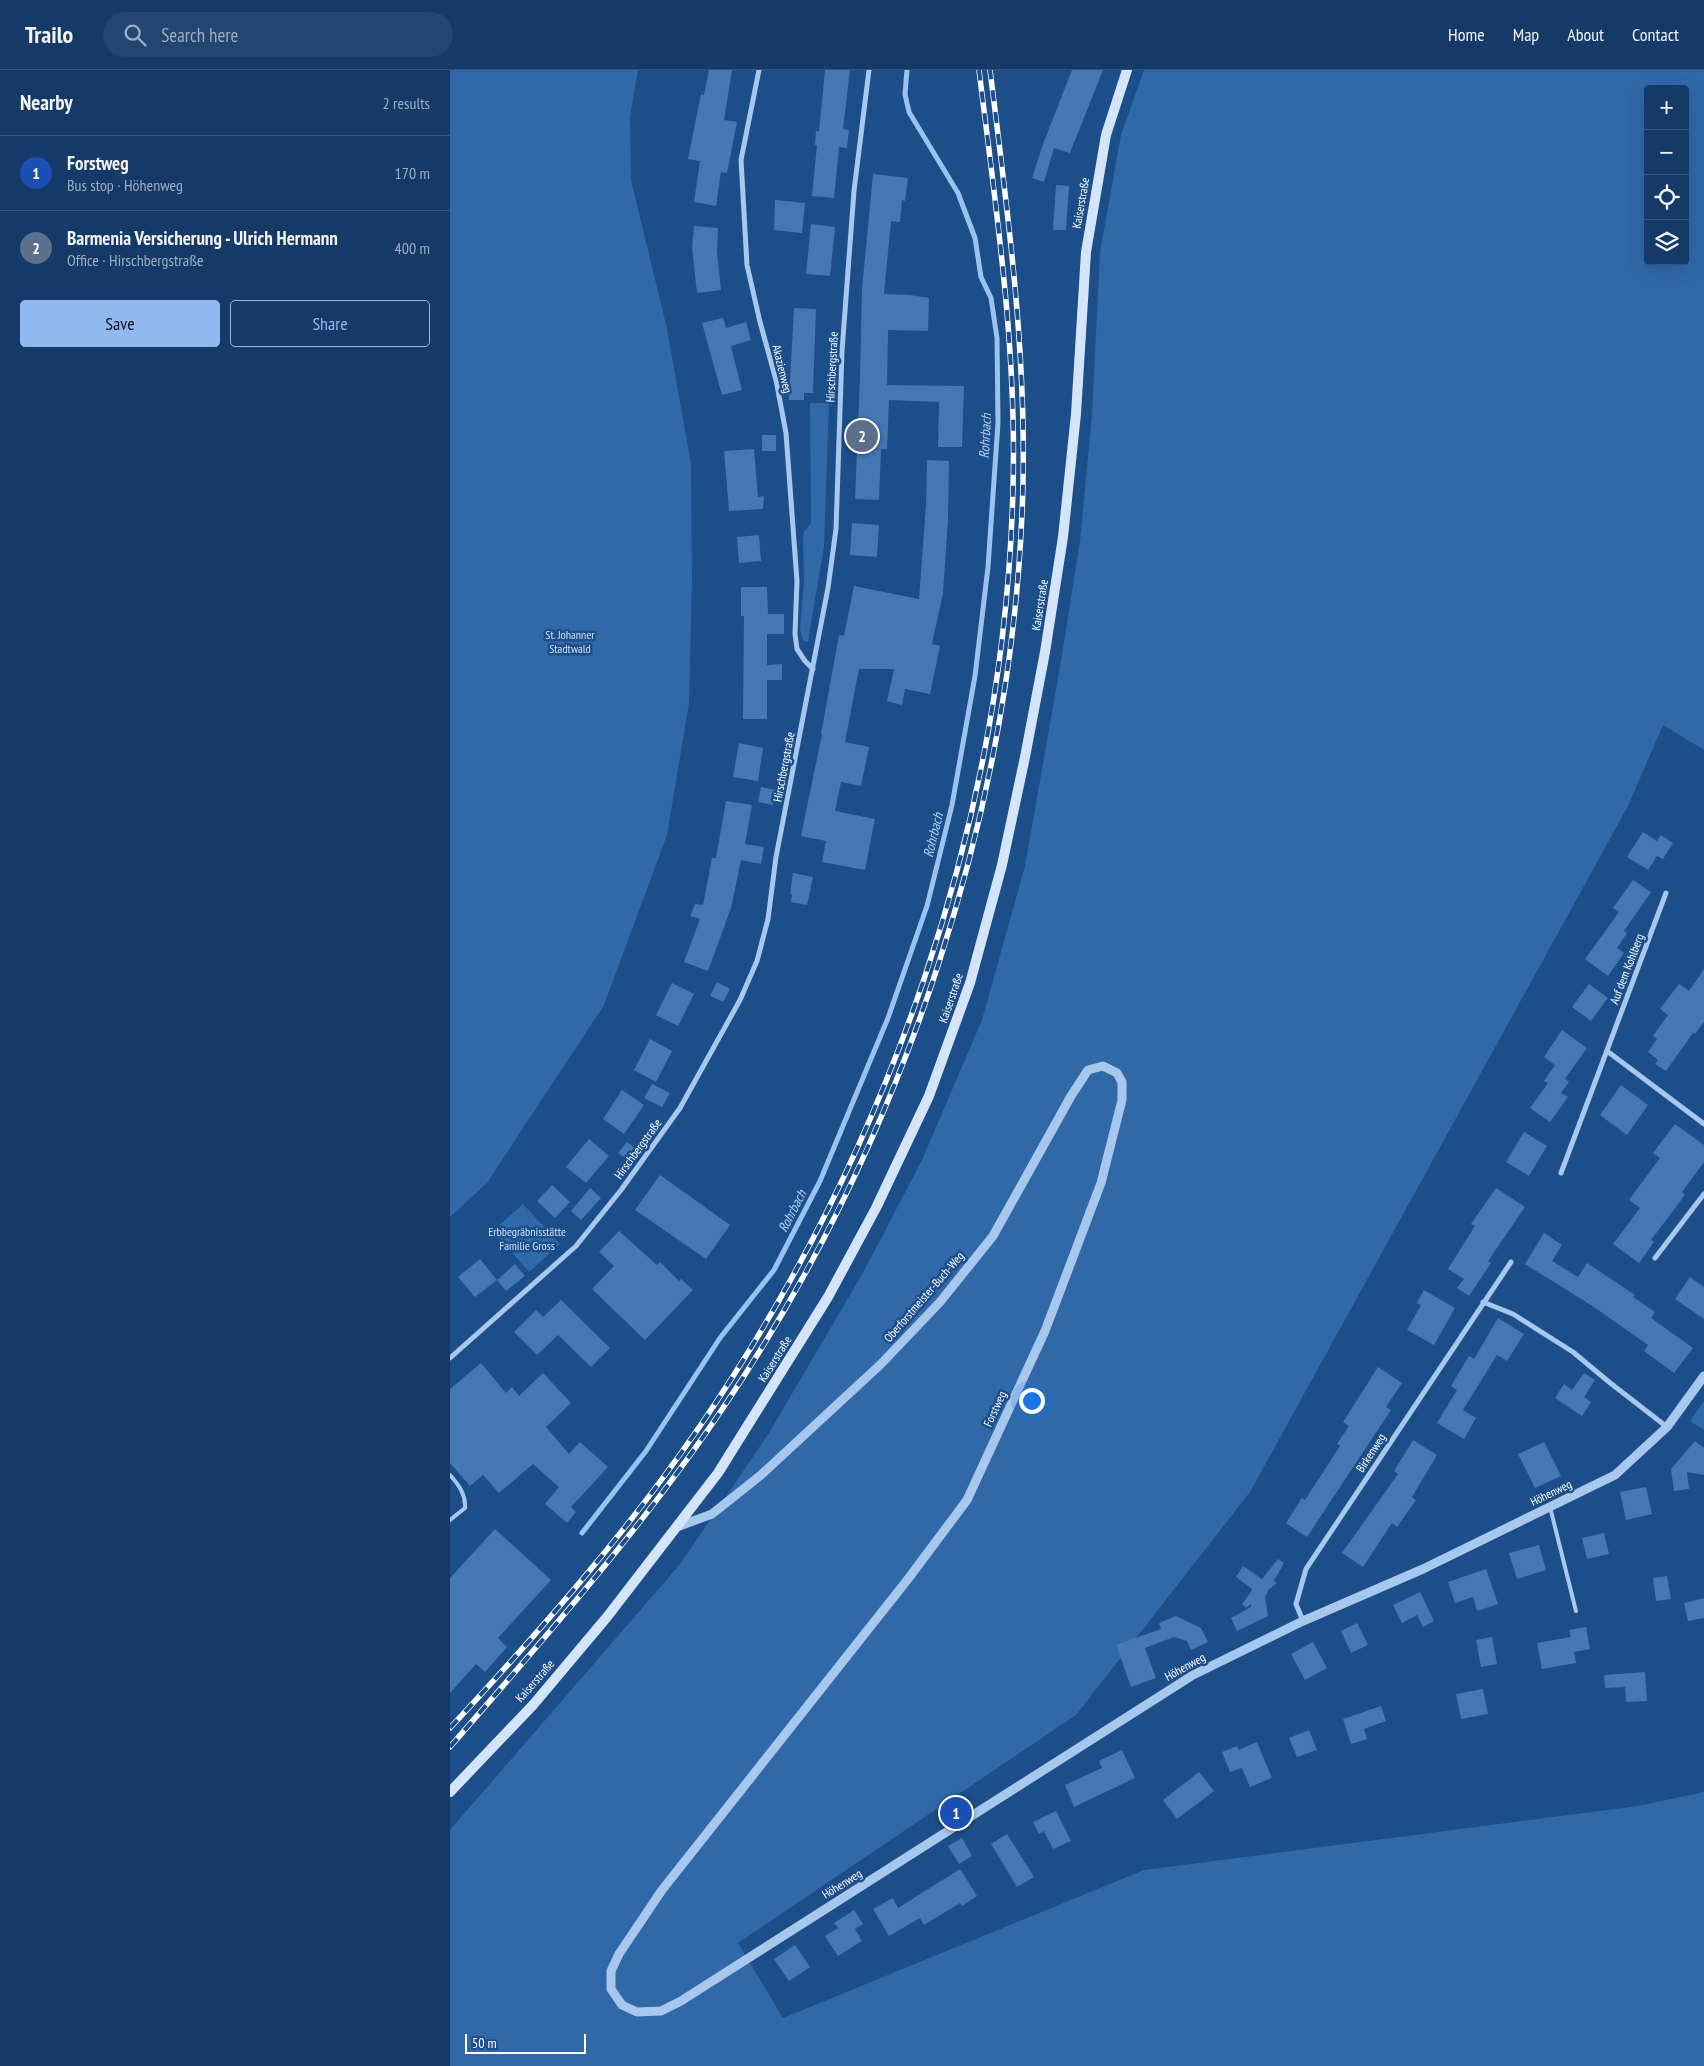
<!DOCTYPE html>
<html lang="en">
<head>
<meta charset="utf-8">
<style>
  :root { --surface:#153a68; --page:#224571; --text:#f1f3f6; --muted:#9dadc0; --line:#34547c; --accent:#90b9f0 }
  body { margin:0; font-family:"PT Sans Narrow",sans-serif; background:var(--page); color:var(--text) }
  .controls { position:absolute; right:15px; top:15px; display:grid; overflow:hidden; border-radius:5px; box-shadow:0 5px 20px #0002 }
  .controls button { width:45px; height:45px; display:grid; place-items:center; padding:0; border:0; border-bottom:1px solid var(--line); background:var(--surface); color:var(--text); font:25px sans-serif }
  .scale { position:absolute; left:15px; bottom:12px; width:121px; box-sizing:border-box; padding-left:5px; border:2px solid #fff; border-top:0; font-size:14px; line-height:18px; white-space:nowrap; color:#fff; -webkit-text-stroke:4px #1c4e8a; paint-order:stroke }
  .you { position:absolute; left:581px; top:1330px; width:18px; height:18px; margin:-12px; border:4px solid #fff; border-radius:50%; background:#1a73e8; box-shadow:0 0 0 8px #1a73e833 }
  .badge { display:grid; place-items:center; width:32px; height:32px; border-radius:50%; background:var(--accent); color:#fff; font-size:16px; font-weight:700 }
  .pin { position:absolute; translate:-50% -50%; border:2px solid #fff; box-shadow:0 1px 5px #0006 }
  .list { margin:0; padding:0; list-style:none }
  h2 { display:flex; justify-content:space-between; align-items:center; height:65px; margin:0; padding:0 20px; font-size:21px }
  h2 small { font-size:16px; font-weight:400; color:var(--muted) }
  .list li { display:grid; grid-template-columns:32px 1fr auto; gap:15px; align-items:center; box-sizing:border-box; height:75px; padding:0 20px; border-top:1px solid var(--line) }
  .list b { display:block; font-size:19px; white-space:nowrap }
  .list p { margin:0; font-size:16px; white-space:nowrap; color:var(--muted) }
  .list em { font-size:16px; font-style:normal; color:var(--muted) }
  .actions { display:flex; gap:10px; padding:15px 20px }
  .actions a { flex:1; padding:11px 0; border:1px solid var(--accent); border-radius:5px; text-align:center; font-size:18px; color:var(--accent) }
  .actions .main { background:var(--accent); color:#111 }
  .icon { flex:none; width:28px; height:28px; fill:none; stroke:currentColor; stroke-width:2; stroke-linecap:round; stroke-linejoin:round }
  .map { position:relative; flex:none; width:1254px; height:1996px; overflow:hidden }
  header { display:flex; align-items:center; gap:30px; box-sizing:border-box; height:70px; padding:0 25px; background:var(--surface); border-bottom:1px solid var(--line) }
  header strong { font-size:24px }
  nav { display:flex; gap:28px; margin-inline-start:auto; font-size:18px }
  .search { width:350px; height:45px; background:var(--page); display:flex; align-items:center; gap:12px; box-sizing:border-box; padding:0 18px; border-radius:28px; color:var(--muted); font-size:19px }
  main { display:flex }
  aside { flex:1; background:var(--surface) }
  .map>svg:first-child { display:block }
</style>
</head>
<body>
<header>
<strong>Trailo</strong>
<div class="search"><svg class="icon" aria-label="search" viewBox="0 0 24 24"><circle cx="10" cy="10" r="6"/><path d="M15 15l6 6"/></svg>Search here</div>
<nav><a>Home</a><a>Map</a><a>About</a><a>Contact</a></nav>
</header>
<main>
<aside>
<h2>Nearby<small>2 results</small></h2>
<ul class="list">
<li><span class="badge" style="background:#1a4fb4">1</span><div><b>Forstweg</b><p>Bus stop · Höhenweg</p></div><em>170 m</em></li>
<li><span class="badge" style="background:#5c6f8a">2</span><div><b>Barmenia Versicherung - Ulrich Hermann</b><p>Office · Hirschbergstraße</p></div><em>400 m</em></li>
</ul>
<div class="actions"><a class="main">Save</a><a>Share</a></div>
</aside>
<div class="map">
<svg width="1254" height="1996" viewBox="0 0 1254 1996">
  <rect width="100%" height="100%" fill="#1c4e8a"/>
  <g fill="#3068a8" fill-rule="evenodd">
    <path d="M0,0H188L180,47L181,110L217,259L241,394L242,510L239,633L217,765L154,935L37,1113L0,1147Z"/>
    <path d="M694,0H1254V680L1213,655L1178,736L800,1422L626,1645L288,1873L333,1948L694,1800L1188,1736L1254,1722V1996H0V1760L231,1493L319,1363L414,1201L472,1090L532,950L575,796L611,591L630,471L642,345L650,182L671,65ZM1198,19H1235V191H1198Z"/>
    <path d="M360,333H379L374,477L358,571L356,572L353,570L350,560L354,511L353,463L361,453Z"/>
    <path d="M73,1134L110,1174L79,1202L43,1161Z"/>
    <path d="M1254,1331V1360L1240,1351Z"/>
  </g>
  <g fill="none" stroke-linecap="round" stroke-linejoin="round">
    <path stroke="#9ac2ee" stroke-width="5" d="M132,1463L196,1381L270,1268L324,1200L370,1111L438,948L477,836L502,735L525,606L538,497L548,353L547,268L541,228L531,207L525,168L508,123L459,42L455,24L457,0"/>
  </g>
  <g fill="#4577b2">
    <path d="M259,0H282L274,50L287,52L277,103L271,102L266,136L244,132L250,91L238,89L251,24L254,25Z"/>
    <path d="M375,0H400L393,59L399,60L397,78L389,77L384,128L362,126L367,75H365L366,61H369Z"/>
    <path d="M622,0H653L620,83L604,78L594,112L582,108L593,74Z"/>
    <path d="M423,104L458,108L455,131L452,130L450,152L441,151L434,224L460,225L479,228L478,261L438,260L437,315L514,316L512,377H488L489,332L439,330L437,379H431L429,430L405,429L410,307L412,219Z"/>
    <path d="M606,115L619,116L616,160H603Z"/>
    <path d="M325,130L355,133L352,163L324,160Z"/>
    <path d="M361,154L385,157L380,206L356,204Z"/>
    <path d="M244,156L268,158L267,181L271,220L247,223L242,178Z"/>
    <path d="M344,238L366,239L363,323H354V330H339Z"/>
    <path d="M273,248L276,258L296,252L301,270L281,276L292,320L272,325L252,253Z"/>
    <rect x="312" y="365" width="14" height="16"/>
    <path d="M304,379L308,427L314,426L313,439L279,441L274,381Z"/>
    <path d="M477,390L499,391L498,450L493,523L482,574L490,576L480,624L455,619L452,635L437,631L444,599H409L395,672L419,677L411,716L391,712L385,741L425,749L415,800L372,792L376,771L351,766L372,664H371L389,565L394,566L404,516L469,529L476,435Z"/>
    <path d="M402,453L429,455L427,487L400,485Z"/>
    <path d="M309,465L311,491L289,493L287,467Z"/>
    <path d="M291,517H317L318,544H334V564H317V595L332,594V610H317V649H293L294,546H291Z"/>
    <path d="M289,673L313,678L308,711L283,707Z"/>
    <path d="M311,717L326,720L323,735L308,732Z"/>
    <path d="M276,731L302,735L295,774L314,777L311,794L291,790L281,838L258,901L234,892L250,849L240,846L245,834L253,835L262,788H266Z"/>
    <path d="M1193,762L1207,771L1211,765L1223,773L1213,789L1207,786L1198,800L1177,787Z"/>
    <path d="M343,803L363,807L357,835L341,832L342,824H340Z"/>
    <path d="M1183,810L1201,822L1174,861L1177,863L1167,878L1174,883L1158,906L1135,889L1169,842L1163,838Z"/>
    <path d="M1254,899V952L1245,964L1243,963L1216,1001L1205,994L1208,990L1198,982L1207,969L1203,966L1218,945L1210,939L1229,914L1239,921Z"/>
    <path d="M267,912L280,919L273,932L260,926Z"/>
    <path d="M222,913L244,924L228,956L206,945Z"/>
    <path d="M1139,914L1158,928L1141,951L1122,937Z"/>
    <path d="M1112,960L1137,978L1115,1009L1119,1012L1111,1023L1118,1027L1100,1052L1080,1038L1098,1013L1094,1011L1105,995L1094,987Z"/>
    <path d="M200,969L222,981L206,1012L184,1000Z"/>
    <path d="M202,1014L220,1023L212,1037L194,1028Z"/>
    <path d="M1171,1015L1198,1035L1177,1065L1150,1045Z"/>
    <path d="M172,1020L194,1035L174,1064L153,1049Z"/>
    <path d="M1225,1054L1254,1075V1092L1232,1122L1235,1125L1201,1170L1204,1172L1189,1193L1163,1174L1190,1138L1179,1130L1210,1088L1203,1083Z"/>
    <path d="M1074,1062L1097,1076L1079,1106L1056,1092Z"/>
    <path d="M139,1069L159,1086L136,1113L116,1097Z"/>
    <path d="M177,1072L188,1080L180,1091L168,1083Z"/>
    <path d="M210,1105L280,1155L256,1189L185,1140Z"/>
    <path d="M102,1115L120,1132L105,1148L87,1131Z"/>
    <path d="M140,1118L151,1128L131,1150L121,1141Z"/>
    <path d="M1046,1118L1075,1137L1038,1191L1041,1193L1019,1226L1007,1218L1014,1209L998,1199L1025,1156L1021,1154Z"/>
    <path d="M169,1161L207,1195L210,1192L229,1211L231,1209L243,1220L195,1270L142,1219L164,1196L149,1182Z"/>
    <path d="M1094,1163L1112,1175L1102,1191L1128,1207L1137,1193L1185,1225L1183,1227L1205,1242L1201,1248L1243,1278L1224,1303L1194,1281L1198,1275L1144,1237L1075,1194Z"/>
    <path d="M30,1189L47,1210L25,1227L8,1207Z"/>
    <path d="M65,1194L75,1206L56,1221L47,1210Z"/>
    <path d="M1240,1207L1254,1217V1249L1225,1229Z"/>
    <path d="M974,1220L1005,1238L984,1275L957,1260L971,1235L967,1233Z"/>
    <path d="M111,1230L160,1278L141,1297L108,1265L87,1285L64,1262L86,1240L93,1247Z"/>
    <path d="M1048,1248L1074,1264L1057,1291L1047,1285L1013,1340L1026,1348L1014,1369L987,1353L1007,1320L1001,1316L1019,1286L1024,1289Z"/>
    <path d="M31,1293L56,1323L62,1317L69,1326L93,1303L121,1333L96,1357L119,1384L130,1372L158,1397L121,1437L126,1442L117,1453L95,1434L109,1417L83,1394L49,1423L33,1405L20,1416L0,1393V1319Z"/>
    <path d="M928,1297L952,1313L936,1337L941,1340L857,1467L836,1453L852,1428L855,1430L890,1376L887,1374L899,1356L893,1352Z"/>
    <path d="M1134,1303L1145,1310L1134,1327L1141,1332L1132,1346L1105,1328L1114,1314L1122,1320Z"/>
    <path d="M963,1370L987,1385L962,1427L966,1430L947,1457L942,1453L913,1497L892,1483L948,1404L944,1401Z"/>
    <path d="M1245,1371L1254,1378V1405L1237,1402L1239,1419L1224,1421L1221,1399Z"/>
    <path d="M1094,1372L1111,1406L1085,1418L1068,1384Z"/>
    <path d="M1196,1417L1202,1444L1176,1450L1170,1422Z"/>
    <path d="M45,1459L101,1510L48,1568L57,1577L35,1602L26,1594L0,1623V1508Z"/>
    <path d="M1154,1463L1159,1484L1137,1489L1132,1468Z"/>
    <path d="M1089,1475L1096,1500L1067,1509L1059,1483Z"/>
    <path d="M828,1489L834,1493L824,1511L827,1513L819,1519L815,1527L818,1546L787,1561L781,1548L801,1537V1534L796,1538L792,1534L801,1522L802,1519L786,1507L793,1496L812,1509Z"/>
    <path d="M1036,1499L1048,1534L1027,1541L1023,1527L1005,1533L998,1512Z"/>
    <path d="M1217,1506L1221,1529L1206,1531L1203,1508Z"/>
    <path d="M970,1522L984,1551L973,1557L967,1545L952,1553L943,1535Z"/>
    <path d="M1254,1528V1548L1238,1551L1234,1533Z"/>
    <path d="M726,1546L751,1558L758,1572L741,1580L737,1571L724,1567L695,1578L706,1608L681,1617L666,1575L711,1559L709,1553Z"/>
    <path d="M907,1553L918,1575L901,1583L891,1561Z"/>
    <path d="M1136,1557L1140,1579L1124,1582L1126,1593L1092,1599L1087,1573L1121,1567L1119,1560Z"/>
    <path d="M1042,1567L1047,1594L1031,1597L1026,1570Z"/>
    <path d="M863,1572L877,1598L855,1610L841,1584Z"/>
    <path d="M1195,1602L1197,1631L1176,1632L1175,1617L1155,1618L1154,1605Z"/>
    <path d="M1033,1619L1038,1644L1011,1649L1006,1624Z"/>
    <path d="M931,1636L936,1651L914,1659L917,1669L901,1674L893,1649Z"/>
    <path d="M859,1660L867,1680L847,1687L839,1668Z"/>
    <path d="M807,1672L822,1708L800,1717L792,1698L780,1702L772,1682L787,1676L789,1680Z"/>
    <path d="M672,1680L685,1708L624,1737L615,1715L652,1698L649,1691Z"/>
    <path d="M749,1702L764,1721L727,1749L713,1730Z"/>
    <path d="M606,1741L621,1771L603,1779L594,1761L589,1764L583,1752Z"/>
    <path d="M557,1764L584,1807L567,1817L541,1774Z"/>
    <path d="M512,1768L522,1786L509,1794L498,1776Z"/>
    <path d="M510,1799L527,1826L512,1836L510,1833L474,1855L470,1848L439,1866L423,1839L443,1828L448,1838Z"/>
    <path d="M404,1840L413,1854L405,1859L412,1871L388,1886L375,1866L388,1858L384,1853Z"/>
    <path d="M345,1875L360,1897L339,1911L324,1889Z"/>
  </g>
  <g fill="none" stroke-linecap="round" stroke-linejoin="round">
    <g stroke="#a7c7ec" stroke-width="4">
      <path d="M0,1405C9,1415 16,1425 15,1438L0,1450"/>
      <path d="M1100,1437L1126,1541"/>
    </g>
    <g stroke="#a7c7ec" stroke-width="5">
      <path d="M309,0L291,90L297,195L310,252L326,310L336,363L347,511L345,564L347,579L355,591L363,599"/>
      <path d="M1157,981L1254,1054"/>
      <path d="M1111,1103L1216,823"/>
      <path d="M1205,1188L1254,1124"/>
      <path d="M1033,1232L1063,1244L1123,1282L1159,1312L1217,1357"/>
      <path d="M0,1288L126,1176L171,1120L230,1038L290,930L307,891L318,849L326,787L378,518L386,459L392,281L404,121L419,0"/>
      <path d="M853,1551L846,1534L856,1499L1061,1192"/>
    </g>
    <path stroke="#a7c7ec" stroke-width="9" d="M227,1457L262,1444L311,1405L431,1294L490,1232L543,1166L621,1026L638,1000L653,996L667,1003L672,1012V1030L651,1113L595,1261L517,1430L458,1509L212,1820L169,1884L161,1901V1919L172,1935L187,1942L211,1941L231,1931L743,1605L853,1551L973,1499L1165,1405L1217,1357L1254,1306"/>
    <path stroke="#d4e4f9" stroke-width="10" d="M0,1722L83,1635L157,1547L268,1403L378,1227L426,1138L479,1026L520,913L552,795L575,687L595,582L613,467L626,344L636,182L656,65L677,0"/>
    <defs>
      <g id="rail">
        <path d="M0,1658C88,1563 176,1464 250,1356C438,1082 555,751 563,418C567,278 546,139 529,0"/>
        <path d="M0,1677C97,1565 195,1455 277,1332C454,1068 566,732 573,413C576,275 557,137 540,0"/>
      </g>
    </defs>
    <use href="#rail" stroke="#fff" stroke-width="5.5"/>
    <use href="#rail" stroke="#1c4e8a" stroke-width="4" stroke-dasharray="11" stroke-linecap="butt"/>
  </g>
  <g text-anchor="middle" stroke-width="5" stroke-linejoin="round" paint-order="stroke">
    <g font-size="12" fill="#fff" stroke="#1c4e8a">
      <text transform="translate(631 133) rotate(-80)" y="4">Kaiserstraße</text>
      <text transform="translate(382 297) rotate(-87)" y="4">Hirschbergstraße</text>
      <text transform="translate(332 299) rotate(76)" y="4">Akazienweg</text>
      <text transform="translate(590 535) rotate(-81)" y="4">Kaiserstraße</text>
      <text transform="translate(334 697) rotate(-79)" y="4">Hirschbergstraße</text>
      <text transform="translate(1177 899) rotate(-69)" y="4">Auf dem Kohlberg</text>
      <text transform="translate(501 928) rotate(-71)" y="4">Kaiserstraße</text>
      <text transform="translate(188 1079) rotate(-54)" y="4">Hirschbergstraße</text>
      <text transform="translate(474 1227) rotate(-49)" y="4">Oberforstmeister-Buch-Weg</text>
      <text transform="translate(325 1289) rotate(-58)" y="4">Kaiserstraße</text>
      <text transform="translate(545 1339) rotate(-65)" y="4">Forstweg</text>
      <text transform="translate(921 1383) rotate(-57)" y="4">Birkenweg</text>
      <text transform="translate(1101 1423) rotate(-26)" y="4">Höhenweg</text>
      <text transform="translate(735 1597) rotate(-29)" y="4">Höhenweg</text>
      <text transform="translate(85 1611) rotate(-49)" y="4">Kaiserstraße</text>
      <text transform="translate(392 1814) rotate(-32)" y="4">Höhenweg</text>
    </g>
    <g font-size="12" fill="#cde1f9" stroke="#1c4e8a">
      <text x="120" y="569">St. Johanner<tspan x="120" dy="14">Stadtwald</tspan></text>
      <text x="77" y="1166">Erbbegräbnisstätte<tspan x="77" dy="14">Familie Gross</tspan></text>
    </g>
    <g font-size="14" font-style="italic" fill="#b3d1f3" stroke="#1c4e8a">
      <text transform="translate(535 366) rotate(-87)" y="5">Rohrbach</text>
      <text transform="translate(483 765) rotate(-76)" y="5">Rohrbach</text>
      <text transform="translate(342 1141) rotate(-63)" y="5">Rohrbach</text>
    </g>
  </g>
</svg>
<div class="controls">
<button>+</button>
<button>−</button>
<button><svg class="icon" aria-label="locate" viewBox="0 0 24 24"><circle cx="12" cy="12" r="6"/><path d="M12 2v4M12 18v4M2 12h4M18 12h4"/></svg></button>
<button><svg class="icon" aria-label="layers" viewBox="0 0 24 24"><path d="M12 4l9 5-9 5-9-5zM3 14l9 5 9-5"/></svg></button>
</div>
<div class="scale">50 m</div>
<div class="you"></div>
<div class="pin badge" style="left:506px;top:1743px;background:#1a4fb4">1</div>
<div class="pin badge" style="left:412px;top:366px;background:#5c6f8a">2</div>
</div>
</main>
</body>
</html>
